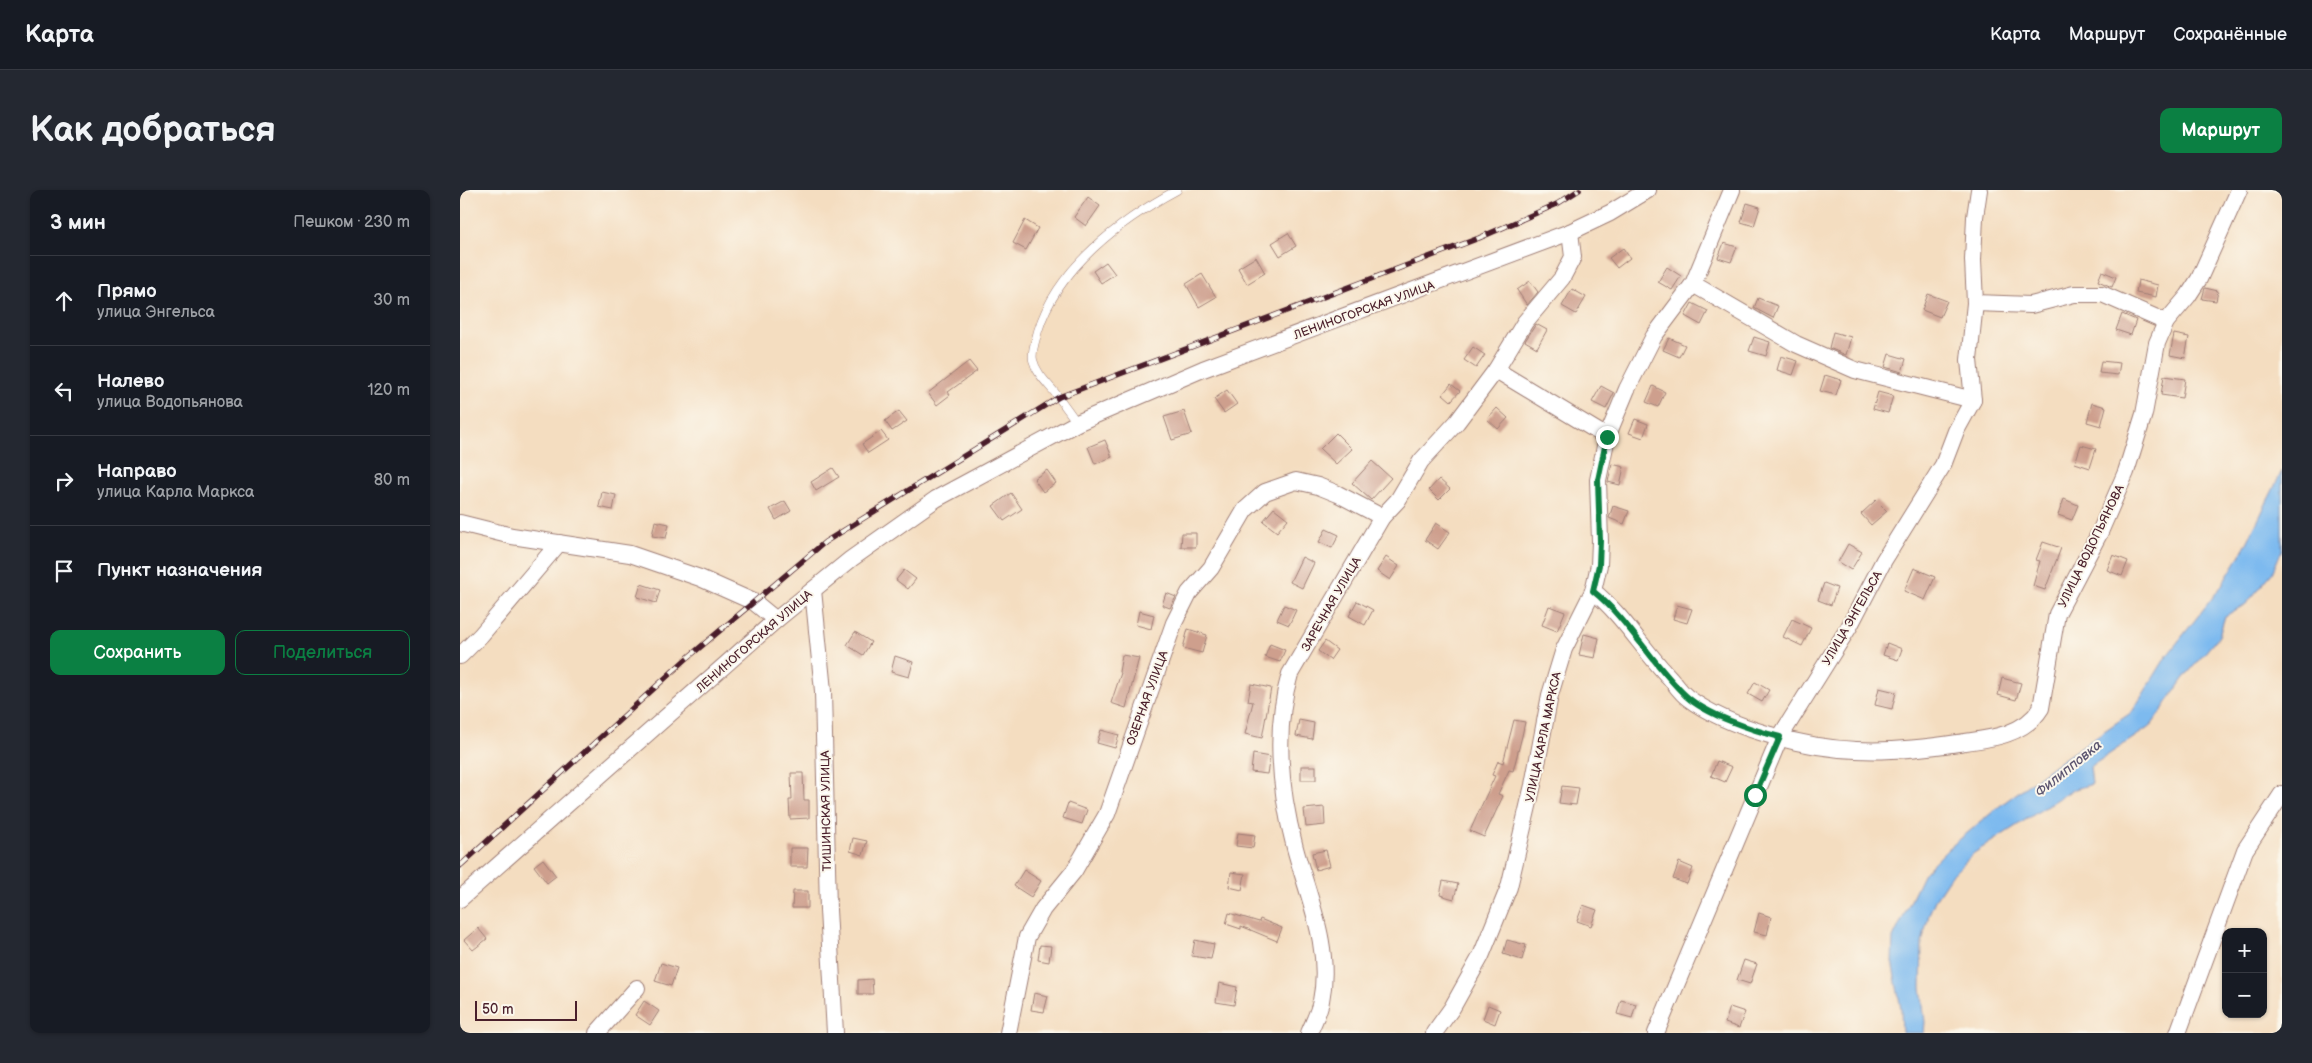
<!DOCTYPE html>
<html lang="ru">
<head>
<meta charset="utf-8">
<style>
  :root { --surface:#171b24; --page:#242831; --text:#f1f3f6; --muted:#9ea1a6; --line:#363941; --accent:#0b8043 }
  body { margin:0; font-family:"Balsamiq Sans",sans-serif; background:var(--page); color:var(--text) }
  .controls { position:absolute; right:15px; bottom:15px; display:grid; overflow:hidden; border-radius:10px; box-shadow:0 1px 4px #0004 }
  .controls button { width:45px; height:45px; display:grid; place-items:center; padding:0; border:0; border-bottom:1px solid var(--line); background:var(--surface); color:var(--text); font:25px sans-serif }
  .scale { position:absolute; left:15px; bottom:12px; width:102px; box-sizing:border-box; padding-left:5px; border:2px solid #4a1f2b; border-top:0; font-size:14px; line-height:18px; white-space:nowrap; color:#4a1f2b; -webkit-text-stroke:4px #fbf7ec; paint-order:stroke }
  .stop { position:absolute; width:15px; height:15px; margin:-11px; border:4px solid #0b8043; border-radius:50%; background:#fff }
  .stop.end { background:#0b8043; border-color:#fff; box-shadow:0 1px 5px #0008 }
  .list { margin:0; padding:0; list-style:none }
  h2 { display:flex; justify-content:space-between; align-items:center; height:65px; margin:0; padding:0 20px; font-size:21px }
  h2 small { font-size:16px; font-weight:400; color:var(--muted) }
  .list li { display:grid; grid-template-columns:32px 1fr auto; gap:15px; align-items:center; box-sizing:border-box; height:90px; padding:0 20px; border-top:1px solid var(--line) }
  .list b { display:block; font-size:19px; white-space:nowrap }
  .list p { margin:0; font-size:16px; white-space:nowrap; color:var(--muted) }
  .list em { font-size:16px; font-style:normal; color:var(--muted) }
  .actions { display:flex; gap:10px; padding:15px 20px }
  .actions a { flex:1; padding:11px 0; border:1px solid var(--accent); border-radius:10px; text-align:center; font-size:18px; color:var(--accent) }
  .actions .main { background:var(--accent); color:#fff }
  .icon { flex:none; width:28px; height:28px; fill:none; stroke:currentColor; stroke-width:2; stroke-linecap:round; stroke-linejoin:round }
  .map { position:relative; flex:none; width:1822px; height:843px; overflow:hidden; border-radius:10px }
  header { display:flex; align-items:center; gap:30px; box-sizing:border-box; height:70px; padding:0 25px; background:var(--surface); border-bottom:1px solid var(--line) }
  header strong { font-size:24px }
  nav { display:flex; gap:28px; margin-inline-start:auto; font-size:18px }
  .intro { display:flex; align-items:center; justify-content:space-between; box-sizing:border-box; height:120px; padding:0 30px }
  h1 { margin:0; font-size:35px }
  .button { padding:12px 22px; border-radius:10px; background:var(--accent); color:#fff; font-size:18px; font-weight:700 }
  main { display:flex; gap:30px; padding:0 30px }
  aside { flex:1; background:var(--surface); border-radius:10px; box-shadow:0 1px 4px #0004 }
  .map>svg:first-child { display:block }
</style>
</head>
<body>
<header>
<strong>Карта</strong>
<nav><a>Карта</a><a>Маршрут</a><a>Сохранённые</a></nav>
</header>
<div class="intro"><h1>Как добраться</h1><a class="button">Маршрут</a></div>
<main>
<aside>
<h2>3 мин<small>Пешком · 230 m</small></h2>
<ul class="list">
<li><svg class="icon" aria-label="ahead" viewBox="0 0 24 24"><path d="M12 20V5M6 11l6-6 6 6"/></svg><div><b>Прямо</b><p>улица Энгельса</p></div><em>30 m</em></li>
<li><svg class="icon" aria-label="left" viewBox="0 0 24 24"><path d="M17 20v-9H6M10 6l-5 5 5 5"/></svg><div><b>Налево</b><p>улица Водопьянова</p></div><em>120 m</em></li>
<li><svg class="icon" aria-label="right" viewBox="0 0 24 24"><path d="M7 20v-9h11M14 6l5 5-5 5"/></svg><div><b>Направо</b><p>улица Карла Маркса</p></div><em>80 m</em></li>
<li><svg class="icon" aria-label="arrive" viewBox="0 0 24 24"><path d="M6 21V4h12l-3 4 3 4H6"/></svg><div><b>Пункт назначения</b></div></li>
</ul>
<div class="actions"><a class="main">Сохранить</a><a>Поделиться</a></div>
</aside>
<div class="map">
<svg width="1822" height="843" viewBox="0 0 1822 843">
  <rect width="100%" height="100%" fill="#fbf7ec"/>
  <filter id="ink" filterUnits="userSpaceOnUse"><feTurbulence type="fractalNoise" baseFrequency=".02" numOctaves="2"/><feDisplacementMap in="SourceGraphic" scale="10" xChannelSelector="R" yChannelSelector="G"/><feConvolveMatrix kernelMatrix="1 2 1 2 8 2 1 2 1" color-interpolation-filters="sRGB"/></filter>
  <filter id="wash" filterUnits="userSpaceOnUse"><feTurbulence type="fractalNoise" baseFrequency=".0096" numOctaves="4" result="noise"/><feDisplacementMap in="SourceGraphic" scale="20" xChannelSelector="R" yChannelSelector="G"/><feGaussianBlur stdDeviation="1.12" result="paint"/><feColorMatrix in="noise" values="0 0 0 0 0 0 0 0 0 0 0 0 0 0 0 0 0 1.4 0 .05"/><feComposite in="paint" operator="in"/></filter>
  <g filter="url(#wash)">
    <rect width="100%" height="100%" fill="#f4ddc0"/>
    <path fill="#7dbaef" stroke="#646c8d" d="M1822,281V360L1812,383L1786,414L1765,426L1759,446L1723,489L1691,536L1630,577L1632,594L1612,600L1514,663L1490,687L1476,708L1469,724L1462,753L1461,797L1465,832L1464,843H1442L1441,819L1432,771L1433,748L1464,683L1488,659L1541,615L1596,574L1672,522L1706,467L1760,398L1785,357Z"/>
    <g id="blocks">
      <g fill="#ce9f8d">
        <path d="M628,7L640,16L626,36L614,27Z"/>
        <path d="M1287,13L1300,17L1294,36L1281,32Z"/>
        <path d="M565,30L578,38L566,60L553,53Z"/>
        <path d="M828,43L836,56L820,66L812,53Z"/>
        <path d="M1264,53L1277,57L1271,72L1258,68Z"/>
        <path d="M1163,58L1170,68L1157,78L1149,68Z"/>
        <path d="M796,67L805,83L787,94L778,78Z"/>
        <path d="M646,72L655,84L641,93L633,81Z"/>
        <path d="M1207,77L1221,86L1212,100L1198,92Z"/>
        <path d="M1642,81L1656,87L1652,97L1638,91Z"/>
        <path d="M742,84L756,107L739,117L726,94Z"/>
        <path d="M1678,90L1698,95L1696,107L1676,103Z"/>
        <path d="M1070,91L1078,102L1067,115L1057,100Z"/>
        <path d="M1745,98L1758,101L1756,111L1742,109Z"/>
        <path d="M1112,99L1126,107L1116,124L1102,116Z"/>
        <path d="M1468,104L1487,111L1480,127L1462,120Z"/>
        <path d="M1298,108L1318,116L1313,128L1294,118Z"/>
        <path d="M1232,113L1248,121L1241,135L1225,126Z"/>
        <path d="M1662,124L1676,130L1671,145L1656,140Z"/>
        <path d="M1076,134L1087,140L1077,158L1065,151Z"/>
        <path d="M1373,142L1391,147L1386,165L1369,158Z"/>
        <path d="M1714,144L1729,147L1725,168L1710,165Z"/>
        <path d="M1294,147L1310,152L1306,166L1289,161Z"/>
        <path d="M1209,148L1225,155L1219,167L1203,160Z"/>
        <path d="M1013,157L1025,165L1016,178L1004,170Z"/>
        <path d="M1429,164L1446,169L1442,182L1425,177Z"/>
        <path d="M1321,166L1338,171L1333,185L1317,180Z"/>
        <path d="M509,171L517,181L488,202L490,205L477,215L468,203Z"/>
        <path d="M1641,171L1660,173L1658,185L1639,183Z"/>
        <path d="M1365,185L1381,190L1376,205L1360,201Z"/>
        <path d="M1704,186L1725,189L1722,208L1701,205Z"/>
        <path d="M991,194L1000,201L991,211L983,204Z"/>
        <path d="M1141,196L1154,203L1146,219L1132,212Z"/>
        <path d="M1193,196L1205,202L1198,217L1186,212Z"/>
        <path d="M767,200L777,214L764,223L754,209Z"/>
        <path d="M1418,202L1433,206L1428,223L1413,219Z"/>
        <path d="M1632,213L1646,217L1641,236L1627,232Z"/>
        <path d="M1037,218L1048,228L1038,239L1027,229Z"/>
        <path d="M439,221L447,231L432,241L425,231Z"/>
        <path d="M724,221L732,244L712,250L704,227Z"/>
        <path d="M1175,229L1188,234L1183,248L1169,243Z"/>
        <path d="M421,241L428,250L408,263L402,254Z"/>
        <path d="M876,243L892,259L876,274L860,259Z"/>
        <path d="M645,250L652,267L635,274L628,257Z"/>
        <path d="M1621,255L1636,259L1630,278L1615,273Z"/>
        <path d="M912,271L931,288L911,310L892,293Z"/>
        <path d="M1152,274L1164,277L1160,295L1148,292Z"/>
        <path d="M373,278L379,287L356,301L351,292Z"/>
        <path d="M587,280L596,293L583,302L574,289Z"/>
        <path d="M979,289L990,299L979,310L969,300Z"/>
        <path d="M142,302L156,305L153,320L139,317Z"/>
        <path d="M551,303L562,319L544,331L533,316Z"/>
        <path d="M1604,309L1618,315L1612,330L1598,325Z"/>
        <path d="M1416,310L1427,321L1411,335L1401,324Z"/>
        <path d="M325,311L331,321L316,330L310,319Z"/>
        <path d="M1153,316L1169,321L1164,334L1149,328Z"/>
        <path d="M814,318L828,329L817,342L803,331Z"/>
        <path d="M195,331L209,334L206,348L192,346Z"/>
        <path d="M976,333L990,342L978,359L965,350Z"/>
        <path d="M866,339L879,345L872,358L859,352Z"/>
        <path d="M722,343H736V357H721Z"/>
        <path d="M1583,352L1601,358L1585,400L1573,396L1580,371L1576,370Z"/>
        <path d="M1388,354L1402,362L1391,380L1378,372Z"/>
        <path d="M1653,365L1668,371L1662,386L1647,380Z"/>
        <path d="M842,367L854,373L842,398L830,392Z"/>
        <path d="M926,367L939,376L930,390L917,381Z"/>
        <path d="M1454,378L1475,387L1465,410L1444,401Z"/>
        <path d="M444,380L456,389L448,399L436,390Z"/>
        <path d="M1364,393L1377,398L1371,415L1358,410Z"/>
        <path d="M181,394L200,400L196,413L177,407Z"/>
        <path d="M706,403L716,407L710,418L702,415Z"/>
        <path d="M897,411L913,420L905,435L889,426Z"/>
        <path d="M824,415L836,420L829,435L817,430Z"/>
        <path d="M1217,415L1232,419L1227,433L1213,429Z"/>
        <path d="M1089,416L1105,422L1097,441L1082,435Z"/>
        <path d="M679,421L694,425L691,439L676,435Z"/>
        <path d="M1332,429L1351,438L1342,456L1323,447Z"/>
        <path d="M728,439L747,445L742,463L723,458Z"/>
        <path d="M395,442L411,452L403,465L387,455Z"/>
        <path d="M1124,444L1139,448L1135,468L1119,465Z"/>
        <path d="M865,451L877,460L870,470L858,461Z"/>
        <path d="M1427,453L1442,459L1438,470L1423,465Z"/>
        <path d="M810,454L825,460L820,472L805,467Z"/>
        <path d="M662,465L679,468L666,518L651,513L661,483L659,482Z"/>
        <path d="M435,466L453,472L449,487L431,482Z"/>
        <path d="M1542,488L1561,493L1556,510L1538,505Z"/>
        <path d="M1295,492L1309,500L1302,512L1288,504Z"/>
        <path d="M791,494L811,498L802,548L785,544L793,512L788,511Z"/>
        <path d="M1419,498L1436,502L1432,519L1415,515Z"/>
        <path d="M839,530L854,533L852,549L836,546Z"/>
        <path d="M1054,530L1065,532L1062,546L1053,581L1049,580L1038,604L1043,606L1024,647L1010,641L1035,586L1032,585L1038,571L1043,573Z"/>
        <path d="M641,540L659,545L655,558L637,553Z"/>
        <path d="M793,564L810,567L807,584L791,582Z"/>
        <path d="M1257,571L1272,577L1265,592L1251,586Z"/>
        <rect x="841" y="576" width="15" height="14"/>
        <path d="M331,583H343L344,610H349V628L330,629L329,610H332Z"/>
        <path d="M1102,596L1119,598L1116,615L1099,613Z"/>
        <path d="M608,613L627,620L622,634L603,628Z"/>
        <path d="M864,617L865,635L846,637L844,619Z"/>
        <path d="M778,643L795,645L793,658L776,656Z"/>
        <path d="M393,648L407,651L403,665L390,661Z"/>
        <path d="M330,658H348L347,677H330Z"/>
        <path d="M866,660L870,676L856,680L852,663Z"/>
        <path d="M83,669L96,686L87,693L74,676Z"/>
        <path d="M1219,672L1233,678L1227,694L1213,689Z"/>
        <path d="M564,680L581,691L571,707L554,696Z"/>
        <path d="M771,682L785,684L782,700L769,697Z"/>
        <path d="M983,691L998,694L994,709L980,705Z"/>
        <path d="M333,701H348V718H332Z"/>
        <path d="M1123,715L1137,720L1131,736L1117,731Z"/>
        <path d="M769,723L799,732L800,729L822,738L817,751L781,736V739L766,734Z"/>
        <path d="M1299,723L1311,727L1307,745L1294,742Z"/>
        <path d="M18,738L27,749L13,760L4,750Z"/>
        <path d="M735,750L754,754L751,769L732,766Z"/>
        <path d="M1047,750L1066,755L1062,770L1043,764Z"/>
        <path d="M580,755L591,756L589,772L578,770Z"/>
        <path d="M1284,770L1297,774L1290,794L1277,790Z"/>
        <path d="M201,773L217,778L211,796L195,791Z"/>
        <path d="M412,789L413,804H398V790Z"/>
        <path d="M759,793L777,797L774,815L756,812Z"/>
        <path d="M574,803L588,806L584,822L571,820Z"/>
        <path d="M1161,810L1176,814L1172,828L1157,824Z"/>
        <path d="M184,811L199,821L190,835L175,825Z"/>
        <path d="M1028,815L1040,820L1035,834L1023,829Z"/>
        <path d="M1270,817L1285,822L1279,838L1265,833Z"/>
      </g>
    </g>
  </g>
  <g filter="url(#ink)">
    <use href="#blocks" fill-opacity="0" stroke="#9f7e76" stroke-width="1"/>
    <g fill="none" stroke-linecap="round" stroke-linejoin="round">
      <defs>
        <path id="lane" d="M617,233C611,224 605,216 599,208C590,195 577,186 573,170C571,162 576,149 578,141C597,78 661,30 717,0"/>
        <g id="street">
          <path d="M1233,94L1336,154L1395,180L1513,210"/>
          <path d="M1515,113L1571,115L1614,104H1642L1706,132"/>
          <path d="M1036,180L1147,247"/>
          <path d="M0,333L52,346L170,364L240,388L294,412L316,430"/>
          <path d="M353,400L363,501L368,720L375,843"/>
          <path d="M1133,401C1163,425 1183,460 1210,488C1216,495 1221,503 1228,508C1268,538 1346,558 1396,560C1430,562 1465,558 1498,553C1528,549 1564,546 1581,518L1597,424L1640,342L1666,282L1684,224L1697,153L1706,132L1728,106L1739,89L1779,0"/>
          <path d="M0,466L21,445L99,353"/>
          <path d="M0,709L316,430L391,369L476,309L617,233L743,179L1110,42L1150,23L1188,0"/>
          <path d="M137,843L177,798"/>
          <path d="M548,843L567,747L583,719L614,681L647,624L714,433L729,403L751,378L785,320L805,302L836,291L858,296L878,304L922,327"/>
          <path d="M849,843C853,833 859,822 861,811C872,758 848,707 835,658C820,601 813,541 830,484L922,327L938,310L961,271L997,232L1036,180L1065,132L1102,88L1113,67L1110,42"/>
          <path d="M974,843L992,818L1021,766L1049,697L1073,595L1090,505L1104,459L1133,401L1139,375L1140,351L1138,290L1147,247L1167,199L1194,146L1233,94L1272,0"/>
          <path d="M1196,843L1320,547L1389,437L1424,370L1483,275L1496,241L1513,210L1509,170L1515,113L1513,70L1515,27L1519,0"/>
          <path d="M1718,843L1785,660L1822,604"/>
        </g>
      </defs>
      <use href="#lane" stroke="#9f7e76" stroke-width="9"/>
      <use href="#street" stroke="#9f7e76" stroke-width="18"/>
      <use href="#lane" stroke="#fff" stroke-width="8"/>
      <use href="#street" stroke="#fff" stroke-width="16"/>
      <defs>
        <path id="rail" d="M0,676L225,470L365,352L599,207L1019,48L1097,14L1119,0"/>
      </defs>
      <use href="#rail" stroke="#4a1f2b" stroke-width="5.5"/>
      <use href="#rail" stroke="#fbf7ec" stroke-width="4" stroke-dasharray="11" stroke-linecap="butt"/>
    </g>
  </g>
  <g fill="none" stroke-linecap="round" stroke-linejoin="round" filter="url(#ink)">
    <path stroke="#0b8043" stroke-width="6" d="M1147,247L1138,290L1140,351L1139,375L1133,401C1169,430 1192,474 1226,506C1247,525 1292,540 1320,547L1295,605"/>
  </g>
  <g text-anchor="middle" stroke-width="4" stroke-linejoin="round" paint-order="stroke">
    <g font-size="12" fill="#4a1f2b" stroke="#fbf7ec">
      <text transform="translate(904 120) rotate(-20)" y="4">ЛЕНИНОГОРСКАЯ УЛИЦА</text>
      <text transform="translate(1631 356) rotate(-64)" y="4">УЛИЦА ВОДОПЬЯНОВА</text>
      <text transform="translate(871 414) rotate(-60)" y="4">ЗАРЕЧНАЯ УЛИЦА</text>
      <text transform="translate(1392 428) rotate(-60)" y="4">УЛИЦА ЭНГЕЛЬСА</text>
      <text transform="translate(294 451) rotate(-41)" y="4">ЛЕНИНОГОРСКАЯ УЛИЦА</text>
      <text transform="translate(687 508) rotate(-70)" y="4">ОЗЕРНАЯ УЛИЦА</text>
      <text transform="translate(1083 547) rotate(-78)" y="4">УЛИЦА КАРЛА МАРКСА</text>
      <text transform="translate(366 621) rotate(-91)" y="4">ТИШИНСКАЯ УЛИЦА</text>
    </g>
    <g font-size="14" font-style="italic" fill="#5c5570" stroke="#fbf7ec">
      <text transform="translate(1608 578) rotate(-39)" y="5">Филипповка</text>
    </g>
  </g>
</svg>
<div class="controls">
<button>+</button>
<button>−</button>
</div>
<div class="scale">50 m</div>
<div class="stop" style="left:1295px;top:605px"></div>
<div class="stop end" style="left:1147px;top:247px"></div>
</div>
</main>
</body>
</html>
